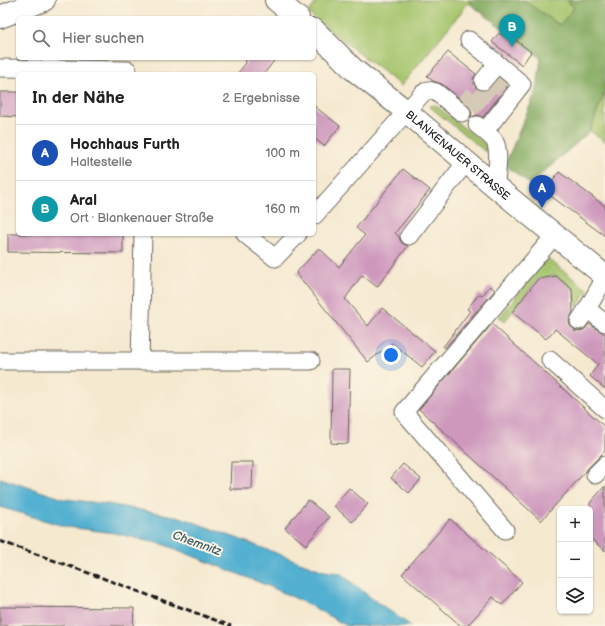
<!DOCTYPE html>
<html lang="de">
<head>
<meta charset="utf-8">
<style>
  :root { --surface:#fff; --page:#f6f6f6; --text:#222; --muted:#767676; --line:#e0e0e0; --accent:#0b8043 }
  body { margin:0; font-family:"Balsamiq Sans",sans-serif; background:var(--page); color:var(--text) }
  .controls { position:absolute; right:12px; bottom:12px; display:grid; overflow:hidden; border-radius:6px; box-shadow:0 1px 3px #0004 }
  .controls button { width:36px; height:36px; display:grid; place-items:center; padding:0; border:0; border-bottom:1px solid var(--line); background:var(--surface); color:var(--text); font:20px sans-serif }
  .you { position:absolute; left:391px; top:355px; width:14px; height:14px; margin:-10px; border:3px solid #fff; border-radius:50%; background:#1a73e8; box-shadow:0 0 0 6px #1a73e833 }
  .badge { display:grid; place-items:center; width:26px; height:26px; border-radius:50%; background:var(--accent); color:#fff; font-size:13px; font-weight:700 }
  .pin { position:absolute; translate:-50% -33px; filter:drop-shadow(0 1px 2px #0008) }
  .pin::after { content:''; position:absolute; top:21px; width:14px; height:12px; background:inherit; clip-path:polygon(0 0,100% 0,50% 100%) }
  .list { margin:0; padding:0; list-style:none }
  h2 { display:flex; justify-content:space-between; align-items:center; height:52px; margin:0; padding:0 16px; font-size:17px }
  h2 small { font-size:13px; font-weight:400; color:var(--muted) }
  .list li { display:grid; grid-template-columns:26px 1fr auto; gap:12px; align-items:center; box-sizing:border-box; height:56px; padding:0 16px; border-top:1px solid var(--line) }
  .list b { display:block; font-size:15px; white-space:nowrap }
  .list p { margin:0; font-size:13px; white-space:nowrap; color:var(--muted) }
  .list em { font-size:13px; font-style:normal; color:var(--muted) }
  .icon { flex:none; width:22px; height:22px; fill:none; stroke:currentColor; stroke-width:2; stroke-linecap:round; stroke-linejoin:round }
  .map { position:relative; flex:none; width:605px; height:626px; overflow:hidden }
  .search { position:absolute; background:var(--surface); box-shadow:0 1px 3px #0004; left:16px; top:16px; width:300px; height:44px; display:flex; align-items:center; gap:10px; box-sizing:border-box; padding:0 14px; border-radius:6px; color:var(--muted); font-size:15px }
  .panel { position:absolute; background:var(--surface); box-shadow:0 1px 3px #0004; left:16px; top:72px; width:300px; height:164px; border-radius:6px }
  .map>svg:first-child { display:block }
</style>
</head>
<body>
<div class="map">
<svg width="605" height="626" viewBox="0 0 605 626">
  <rect width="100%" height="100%" fill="#fcf5e5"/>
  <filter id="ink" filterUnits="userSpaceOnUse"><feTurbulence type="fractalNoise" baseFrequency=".025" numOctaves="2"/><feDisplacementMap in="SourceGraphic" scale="8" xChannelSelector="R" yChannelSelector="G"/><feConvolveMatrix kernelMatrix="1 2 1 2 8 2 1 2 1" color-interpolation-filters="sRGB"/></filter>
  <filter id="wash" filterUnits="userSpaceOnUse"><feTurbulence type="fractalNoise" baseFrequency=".012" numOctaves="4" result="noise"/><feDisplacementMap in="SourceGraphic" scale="16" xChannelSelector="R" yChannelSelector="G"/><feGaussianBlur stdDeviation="0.9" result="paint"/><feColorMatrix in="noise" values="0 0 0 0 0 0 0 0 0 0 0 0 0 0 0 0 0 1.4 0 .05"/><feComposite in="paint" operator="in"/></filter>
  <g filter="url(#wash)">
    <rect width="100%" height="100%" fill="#f5e9d0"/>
    <g fill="#a5c46c" stroke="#607044">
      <path d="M318,0H471L401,86L308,13Z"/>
      <path d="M523,0H567L574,8L560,25Z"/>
      <path d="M605,91V142L590,131Z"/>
      <path d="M435,105L487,146L486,152L429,106Z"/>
      <path d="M547,258L588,290L577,307L574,290L556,276L538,279L504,322L499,318Z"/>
    </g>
    <path fill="#84aa60" stroke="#50633e" d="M471,0H523L560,25L574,8L567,0H605V91L590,131L530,184L505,165L537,89L541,58L469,3Z"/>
    <path fill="#52b0d0" stroke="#376676" d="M0,478L64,499L107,504L180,517L324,571L340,573L370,597L411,626H347L308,604L271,587L165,545L115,533L67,527L0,507Z"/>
    <g id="blocks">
      <g fill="#ce98bd">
        <path d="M504,31L531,52L522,65L492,42L499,33L501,35Z"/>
        <path d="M448,52L476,74L473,79L474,84L477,89L482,91L487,90L491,87L497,79L507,87L483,117L478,115L474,116L471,118L472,114L471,110L468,105L442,84L433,81L427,76Z"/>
        <path d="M245,58H276L264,74H237L246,63Z"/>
        <path d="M0,92H18V117L0,116Z"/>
        <path d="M314,106L340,126L324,146L314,138Z"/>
        <path d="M403,169L430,190L395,233L399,237L400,240L403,244L408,246L377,287L362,275L345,299L368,326L382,308L435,351L422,367L392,343L368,362L296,273L319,248L339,267L365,235L356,228Z"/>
        <path d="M559,172L605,206V236L544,191Z"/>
        <path d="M8,234H123V253L8,252Z"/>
        <path d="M556,276L572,289L573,312L571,316L569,321L570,326L575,330V332L576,330L579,331L584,330L589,324L605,334V389L590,376L598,364L555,329L546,339L512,312L538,279Z"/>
        <path d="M490,286L495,290L445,348L443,347L470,311L467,309L479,294L482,296Z"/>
        <path d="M492,324L605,427V451L588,468L585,472L541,521L419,409Z"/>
        <path d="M332,369H350L348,444L331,443Z"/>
        <path d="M231,462H253L252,489H230Z"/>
        <path d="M403,464L421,479L409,493L391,478Z"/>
        <path d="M605,486V551L590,538V503Z"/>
        <path d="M349,488L368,504L352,522L334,506Z"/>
        <path d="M308,500L329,517L306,545L285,528Z"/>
        <path d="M450,519L522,582L502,605L493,597L467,626H461L402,574Z"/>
        <path d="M0,607L134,608L133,626H0Z"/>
      </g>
    </g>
  </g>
  <g filter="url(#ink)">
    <use href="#blocks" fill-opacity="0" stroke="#68645b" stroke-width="1"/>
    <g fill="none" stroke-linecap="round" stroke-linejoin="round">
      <g stroke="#d4cab5" stroke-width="17" stroke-dasharray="17 8" stroke-linecap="butt">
        <path d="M491,77L505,90"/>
        <path d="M478,87L496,101"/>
        <path d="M470,97L488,112"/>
        <path d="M463,106L483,81"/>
      </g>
      <defs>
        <g id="minor">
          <path d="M469,40L522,84L485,131"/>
          <path d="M0,68L128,70V74"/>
          <path d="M483,81L497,64"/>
          <path d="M477,125C483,130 489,134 494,140C501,150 496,174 496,187"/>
          <path d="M314,216L422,94L428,90L436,92L462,113"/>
          <path d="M245,234L275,258L298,234"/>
          <path d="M409,236L466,162"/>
          <path d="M605,278L587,309L605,323"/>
          <path d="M579,321L587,309"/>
          <path d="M550,360L605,409"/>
          <path d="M0,361H311"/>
          <path d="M140,361L143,234"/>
          <path d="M595,475L605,465"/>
          <path d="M505,530L404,412L555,235"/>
        </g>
        <g id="major">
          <path d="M276,0L298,18"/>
          <path d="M0,17L44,0"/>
          <path id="s1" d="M314,30L353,69L407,112L496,187L605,276"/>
        </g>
      </defs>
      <use href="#minor" stroke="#68645b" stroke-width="19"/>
      <use href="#major" stroke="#68645b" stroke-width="24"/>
      <use href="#minor" stroke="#fff" stroke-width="17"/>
      <use href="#major" stroke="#fff" stroke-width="22"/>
      <path stroke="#1c1c1c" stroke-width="3" stroke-dasharray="6 3" stroke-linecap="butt" d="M0,541L97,576L231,626"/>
    </g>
  </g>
  <g text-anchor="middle" stroke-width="4" stroke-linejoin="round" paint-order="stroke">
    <g font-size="11" fill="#1c1c1c" stroke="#fcf5e5">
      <text dy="4" stroke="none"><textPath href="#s1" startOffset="191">BLANKENAUER STRASSE</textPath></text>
    </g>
    <g font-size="12" font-style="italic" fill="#325764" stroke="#fcf5e5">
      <text transform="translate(197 543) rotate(20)" y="4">Chemnitz</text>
    </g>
  </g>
</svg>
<div class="controls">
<button>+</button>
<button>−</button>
<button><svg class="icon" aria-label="layers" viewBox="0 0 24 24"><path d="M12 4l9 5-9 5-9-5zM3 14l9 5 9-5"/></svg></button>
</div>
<div class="you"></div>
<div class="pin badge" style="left:542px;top:208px;background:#1a4fb4">A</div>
<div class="pin badge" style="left:512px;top:47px;background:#0f9aa8">B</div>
<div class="search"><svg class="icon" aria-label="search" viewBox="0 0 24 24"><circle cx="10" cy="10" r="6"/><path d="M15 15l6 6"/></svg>Hier suchen</div>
<section class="panel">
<h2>In der Nähe<small>2 Ergebnisse</small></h2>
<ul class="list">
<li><span class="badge" style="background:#1a4fb4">A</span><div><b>Hochhaus Furth</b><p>Haltestelle</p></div><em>100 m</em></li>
<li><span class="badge" style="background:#0f9aa8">B</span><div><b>Aral</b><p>Ort · Blankenauer Straße</p></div><em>160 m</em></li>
</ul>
</section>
</div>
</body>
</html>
